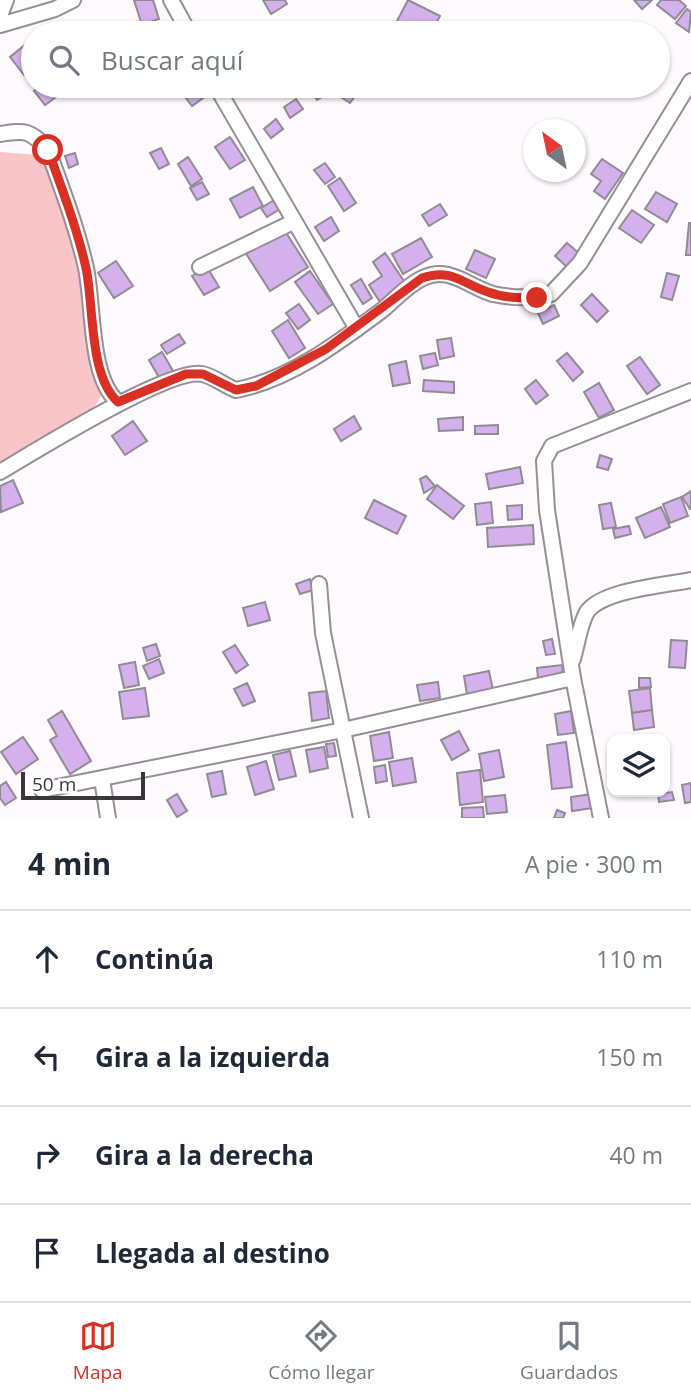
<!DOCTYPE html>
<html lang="es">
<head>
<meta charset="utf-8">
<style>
  :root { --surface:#fff; --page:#f2f2f3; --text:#1f2937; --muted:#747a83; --line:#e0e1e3; --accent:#d93025 }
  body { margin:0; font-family:"Open Sans",sans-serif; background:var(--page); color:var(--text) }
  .controls { position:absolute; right:21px; bottom:21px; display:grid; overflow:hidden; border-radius:14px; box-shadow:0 2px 5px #0004 }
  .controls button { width:63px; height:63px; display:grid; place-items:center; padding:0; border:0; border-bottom:2px solid var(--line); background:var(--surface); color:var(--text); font:35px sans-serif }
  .compass { position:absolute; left:523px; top:119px; width:63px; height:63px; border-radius:50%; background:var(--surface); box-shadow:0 2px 5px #0004; rotate:327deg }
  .scale { position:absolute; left:21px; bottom:18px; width:124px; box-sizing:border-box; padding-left:7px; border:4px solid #3a373a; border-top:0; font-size:19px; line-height:24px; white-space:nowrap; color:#3a373a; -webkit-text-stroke:5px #fff; paint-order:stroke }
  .stop { position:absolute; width:21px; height:21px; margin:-16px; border:5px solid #d93025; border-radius:50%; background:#fff }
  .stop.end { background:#d93025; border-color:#fff; box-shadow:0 2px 7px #0008 }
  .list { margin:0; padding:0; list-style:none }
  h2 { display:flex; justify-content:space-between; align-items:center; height:91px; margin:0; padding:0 28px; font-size:30px }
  h2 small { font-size:23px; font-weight:400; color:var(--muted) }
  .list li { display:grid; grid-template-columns:46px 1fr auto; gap:21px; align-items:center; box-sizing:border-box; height:98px; padding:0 28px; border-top:2px solid var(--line) }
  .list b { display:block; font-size:26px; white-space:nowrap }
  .list em { font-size:23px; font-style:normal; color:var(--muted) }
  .icon { flex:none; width:38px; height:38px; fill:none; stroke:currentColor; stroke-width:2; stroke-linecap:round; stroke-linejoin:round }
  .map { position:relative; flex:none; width:691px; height:818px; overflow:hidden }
  .search { position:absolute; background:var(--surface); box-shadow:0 2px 5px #0004; left:21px; right:21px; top:21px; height:77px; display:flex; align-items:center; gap:18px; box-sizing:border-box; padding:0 24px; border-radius:38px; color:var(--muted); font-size:26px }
  .sheet { height:483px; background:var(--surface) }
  nav { display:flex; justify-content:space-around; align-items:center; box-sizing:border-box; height:98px; border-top:2px solid var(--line); background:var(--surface); font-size:19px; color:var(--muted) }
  nav a { display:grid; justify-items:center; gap:4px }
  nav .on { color:var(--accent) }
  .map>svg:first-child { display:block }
</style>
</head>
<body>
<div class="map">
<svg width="691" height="818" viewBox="0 0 691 818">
  <rect width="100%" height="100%" fill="#fffafe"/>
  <path fill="#fac5c9" d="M0,152L39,155L49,168L80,272L101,397L91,412L0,466Z"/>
  <g fill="#d4b1ec" stroke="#908c93" stroke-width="2">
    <path d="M134,0H153L159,19L142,25Z"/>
    <path d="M263,0H285L287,4L271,14Z"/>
    <path d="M408,0L440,16L431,33H420L397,21Z"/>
    <path d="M634,0H652L642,9Z"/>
    <path d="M661,0H679L686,6L675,19L657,5Z"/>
    <path d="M687,9L691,12L689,32L676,23Z"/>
    <path d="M441,25L454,33H436Z"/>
    <path d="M26,44L33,54V69L24,75L10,57Z"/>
    <path d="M41,86H48L56,97L45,105L34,91Z"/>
    <path d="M177,86H194L203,98L192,106Z"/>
    <path d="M297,86H313L305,94Z"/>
    <path d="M322,86L327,94L317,100L312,92Z"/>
    <path d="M337,86H358L361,88L350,103L333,92Z"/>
    <path d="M296,99L303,109L290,118L284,107Z"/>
    <path d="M276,119L283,129L271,138L264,129Z"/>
    <path d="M230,137L245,160L230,169L215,147Z"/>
    <path d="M161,148L169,164L159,169L150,153Z"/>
    <path d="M75,153L78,164L69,168L65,156Z"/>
    <path d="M188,157L202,179L191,186L178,164Z"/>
    <path d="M602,159L623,173L605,199L594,191L601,181L591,174Z"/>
    <path d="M325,163L335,177L325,184L314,170Z"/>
    <path d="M340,178L356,203L344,211L328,186Z"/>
    <path d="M202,182L209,194L197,200L190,188Z"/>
    <path d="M253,187L263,206L240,218L230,199Z"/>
    <path d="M656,192L677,204L667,222L645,209Z"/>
    <path d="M274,200L280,209L267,217L261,208Z"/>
    <path d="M440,204L447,215L429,226L422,215Z"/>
    <path d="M632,210L654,225L641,243L619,228Z"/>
    <path d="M331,217L339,231L324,241L315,227Z"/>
    <path d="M689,223H691V255H686Z"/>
    <path d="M283,228L308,267L270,291L245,252Z"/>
    <path d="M421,238L432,257L403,274L392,254Z"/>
    <path d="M567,243L580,254L568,268L555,256Z"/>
    <path d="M475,250L495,259L486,278L466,269Z"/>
    <path d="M385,253L406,284L380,302L369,285L382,276L373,262Z"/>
    <path d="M116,261L133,286L114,298L98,273Z"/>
    <path d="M207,267L219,287L204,295L192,276Z"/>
    <path d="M310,271L333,304L318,314L295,282Z"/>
    <path d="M667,273L679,276L672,300L661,297Z"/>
    <path d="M361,279L372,298L363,304L351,285Z"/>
    <path d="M592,294L608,311L597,322L581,305Z"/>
    <path d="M299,304L310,320L298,329L286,313Z"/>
    <path d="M554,305L559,316L543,324L538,313Z"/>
    <path d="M288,320L305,348L289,358L272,331Z"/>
    <path d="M179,334L185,343L167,354L161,345Z"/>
    <path d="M451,338L454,356L440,359L437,340Z"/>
    <path d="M162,352L173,371L160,379L149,360Z"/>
    <path d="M435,353L438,365L423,369L420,356Z"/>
    <path d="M567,353L583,372L573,381L557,361Z"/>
    <path d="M640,357L660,385L647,394L627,366Z"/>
    <path d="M406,361L410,383L393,386L389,365Z"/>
    <path d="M424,380L454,382V393L423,391Z"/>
    <path d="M536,380L548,395L536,404L525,389Z"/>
    <path d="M599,383L614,410L599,418L584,392Z"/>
    <path d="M354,416L361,429L341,441L334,429Z"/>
    <path d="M463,417V430L439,431L438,419Z"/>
    <path d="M133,421L147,441L125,455L112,436Z"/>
    <path d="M498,425V434H475V426Z"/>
    <path d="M600,455L612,459L608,470L597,467Z"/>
    <path d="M520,467L523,483L489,489L486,474Z"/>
    <path d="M426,476L435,486L424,493L420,479Z"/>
    <path d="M13,480L23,503L1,512L0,486Z"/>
    <path d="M437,485L464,506L453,519L427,499Z"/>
    <path d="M691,491V509H690L682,497Z"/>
    <path d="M681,497L688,516L670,523L663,504Z"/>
    <path d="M374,500L406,516L397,534L365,518Z"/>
    <path d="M491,502L493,523L477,525L475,504Z"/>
    <path d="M611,503L616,527L603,529L599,505Z"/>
    <path d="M522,505V519L508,520L507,506Z"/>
    <path d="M661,507L670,527L645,538L636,518Z"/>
    <path d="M533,525L534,544L488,547L487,528Z"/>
    <path d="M629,526L631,534L615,538L613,529Z"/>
    <path d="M310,579L313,590L300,594L296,584Z"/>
    <path d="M265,602L270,620L248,626L243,608Z"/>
    <path d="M552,639L555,654L546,655L543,641Z"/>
    <path d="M671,640L687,641L685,668L669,667Z"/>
    <path d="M156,644L160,656L147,661L143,648Z"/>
    <path d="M235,645L248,665L236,673L223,652Z"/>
    <path d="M159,659L164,673L149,679L143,666Z"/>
    <path d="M135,662L139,685L124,688L119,665Z"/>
    <path d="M562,665L563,675L538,678L537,668Z"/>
    <path d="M489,671L493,690L467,695L464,676Z"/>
    <path d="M639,678H650L651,687L639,688Z"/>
    <path d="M438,682L440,698L420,701L417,685Z"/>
    <path d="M247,683L255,701L243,706L234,689Z"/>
    <path d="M145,688L149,716L123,719L119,692Z"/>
    <path d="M650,688L652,710L632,713L629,691Z"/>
    <path d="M326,691L329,718L312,721L309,693Z"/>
    <path d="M652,710L654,727L634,730L632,713Z"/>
    <path d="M62,711L91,761L70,774L50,740L57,736L48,720Z"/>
    <path d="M571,711L574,733L558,735L555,714Z"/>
    <path d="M459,731L469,750L452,760L441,740Z"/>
    <path d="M389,732L393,758L374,761L370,736Z"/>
    <path d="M23,737L38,759L16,774L1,752Z"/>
    <path d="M566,742L572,787L552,789L547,745Z"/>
    <path d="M334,743L336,756L328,757L326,744Z"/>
    <path d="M324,747L328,768L310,772L306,750Z"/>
    <path d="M499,750L504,777L484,781L479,754Z"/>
    <path d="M290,751L296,776L279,780L273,755Z"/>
    <path d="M412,758L416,782L393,786L389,762Z"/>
    <path d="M266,761L274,789L255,795L247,767Z"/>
    <path d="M385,765L387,781L376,783L374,767Z"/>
    <path d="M480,770L483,802L460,805L457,773Z"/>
    <path d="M222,771L226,794L212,797L207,774Z"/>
    <path d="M6,782L16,798L5,805L0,798V786Z"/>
    <path d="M691,783V802L685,803L682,785Z"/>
    <path d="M672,792L674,800L659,802L658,794Z"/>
    <path d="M177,794L187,811L177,817L167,800Z"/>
    <path d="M592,794L593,808L572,811L571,797Z"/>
    <path d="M505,795L507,812L487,814L485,797Z"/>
    <path d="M483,807L484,818H462V808Z"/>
    <path d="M557,810L565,813L563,818H554Z"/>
  </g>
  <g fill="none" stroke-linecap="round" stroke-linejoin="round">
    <defs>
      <g id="minor">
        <path d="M171,0L189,33"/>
        <path d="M0,16L6,0"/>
        <path d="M0,25L55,9L73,0"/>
        <path d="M216,86L357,329"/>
        <path d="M0,134C26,130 30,130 48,150C62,189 77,228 86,268C94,306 89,378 118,402"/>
        <path d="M200,267L293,222"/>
        <path d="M0,472C34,452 170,367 202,374C213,376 225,386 236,390C289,380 338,343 381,311C394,301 407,285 423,278C449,265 469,287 493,294C512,298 531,299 551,294L580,263L691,81"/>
        <path d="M319,584L323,633L361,818"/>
        <path d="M573,659C577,645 580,624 587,612C602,590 666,585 691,580"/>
        <path d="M102,779L108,818"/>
        <path d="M42,790L343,730L573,678"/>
        <path d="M601,818L573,678L547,510L544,461L552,446L691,391"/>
      </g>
    </defs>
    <use href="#minor" stroke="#968f95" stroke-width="18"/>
    <use href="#minor" stroke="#fff" stroke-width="14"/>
  </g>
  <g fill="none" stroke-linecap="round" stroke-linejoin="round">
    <path stroke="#d93025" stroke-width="9" d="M48,150C62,189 77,228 86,268C94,306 89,377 118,402L186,374H203L236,390L256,386L326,349L422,278C452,268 461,283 488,292C504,298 521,298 537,298"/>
  </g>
</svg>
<div class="controls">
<button><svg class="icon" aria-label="layers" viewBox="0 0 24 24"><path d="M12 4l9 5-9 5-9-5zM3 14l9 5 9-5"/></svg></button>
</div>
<svg class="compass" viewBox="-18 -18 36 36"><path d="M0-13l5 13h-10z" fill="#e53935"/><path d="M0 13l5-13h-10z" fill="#747a83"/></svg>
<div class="scale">50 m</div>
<div class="stop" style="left:48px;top:150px"></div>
<div class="stop end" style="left:537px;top:298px"></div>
<div class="search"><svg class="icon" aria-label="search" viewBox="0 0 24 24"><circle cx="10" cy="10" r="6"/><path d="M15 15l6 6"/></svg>Buscar aquí</div>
</div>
<section class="sheet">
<h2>4 min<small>A pie · 300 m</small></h2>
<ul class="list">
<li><svg class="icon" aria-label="ahead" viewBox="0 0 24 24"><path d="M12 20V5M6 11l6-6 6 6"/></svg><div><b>Continúa</b></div><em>110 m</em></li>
<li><svg class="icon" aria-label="left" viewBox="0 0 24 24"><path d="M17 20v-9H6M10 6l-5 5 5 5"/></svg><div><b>Gira a la izquierda</b></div><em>150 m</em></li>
<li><svg class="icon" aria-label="right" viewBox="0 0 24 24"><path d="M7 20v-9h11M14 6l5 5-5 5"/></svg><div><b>Gira a la derecha</b></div><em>40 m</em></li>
<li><svg class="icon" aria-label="arrive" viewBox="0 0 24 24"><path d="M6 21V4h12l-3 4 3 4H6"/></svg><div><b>Llegada al destino</b></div></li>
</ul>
</section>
<nav>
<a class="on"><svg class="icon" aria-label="map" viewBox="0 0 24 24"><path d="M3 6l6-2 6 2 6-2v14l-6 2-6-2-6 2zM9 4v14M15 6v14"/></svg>Mapa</a>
<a><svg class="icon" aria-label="directions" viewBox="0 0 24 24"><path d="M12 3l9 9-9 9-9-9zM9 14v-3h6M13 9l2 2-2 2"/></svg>Cómo llegar</a>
<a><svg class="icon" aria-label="saved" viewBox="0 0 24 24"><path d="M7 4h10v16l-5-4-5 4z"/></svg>Guardados</a>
</nav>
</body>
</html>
